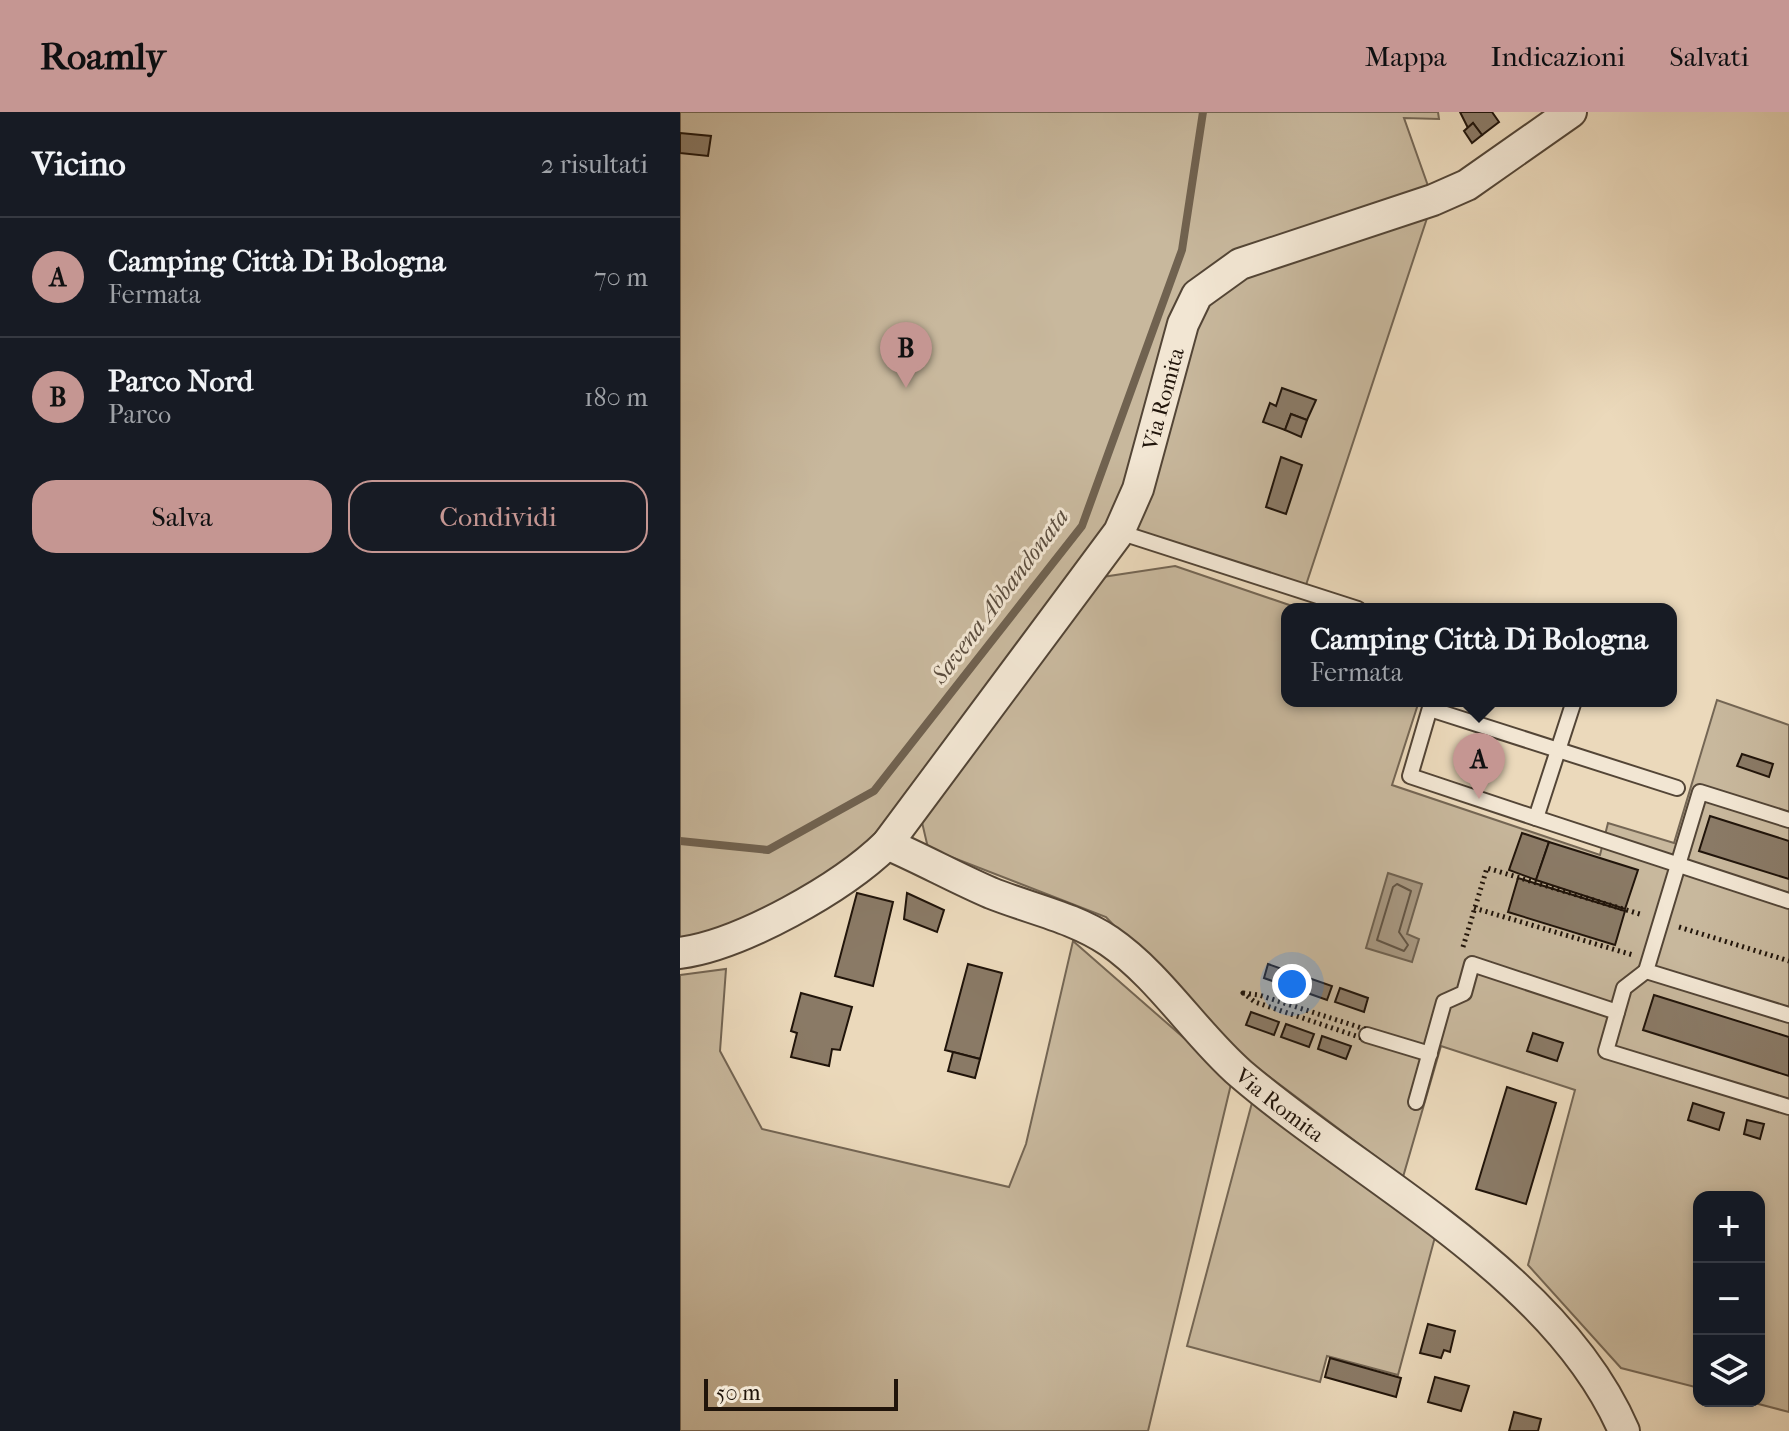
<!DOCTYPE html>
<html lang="it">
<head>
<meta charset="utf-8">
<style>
  :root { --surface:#171b24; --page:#242831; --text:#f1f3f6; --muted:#9ea1a6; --line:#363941; --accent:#c59692 }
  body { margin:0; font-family:"IM FELL French Canon",serif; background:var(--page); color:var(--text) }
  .controls { position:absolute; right:24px; bottom:24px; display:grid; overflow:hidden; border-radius:16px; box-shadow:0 4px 12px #0003 }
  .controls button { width:72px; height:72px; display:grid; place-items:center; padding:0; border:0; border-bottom:2px solid var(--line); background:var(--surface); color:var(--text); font:40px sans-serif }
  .scale { position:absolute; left:24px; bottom:20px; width:194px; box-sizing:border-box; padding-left:8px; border:4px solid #20140a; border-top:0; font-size:22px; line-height:28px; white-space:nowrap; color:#20140a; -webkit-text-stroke:6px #f2e6d3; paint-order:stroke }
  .you { position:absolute; left:612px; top:872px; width:28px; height:28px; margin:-20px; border:6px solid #fff; border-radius:50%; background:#1a73e8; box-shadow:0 0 0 12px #1a73e833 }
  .badge { display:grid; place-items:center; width:52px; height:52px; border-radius:50%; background:var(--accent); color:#111; font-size:26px; font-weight:700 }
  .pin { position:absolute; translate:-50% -66px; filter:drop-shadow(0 2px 4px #0008) }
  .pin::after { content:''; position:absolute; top:42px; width:28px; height:24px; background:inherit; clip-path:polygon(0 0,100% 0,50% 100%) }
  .popup { position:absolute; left:601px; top:491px; width:396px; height:104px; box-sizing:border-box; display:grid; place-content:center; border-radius:16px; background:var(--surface); filter:drop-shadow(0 2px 6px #0005); font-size:26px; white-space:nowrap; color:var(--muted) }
  .popup b { font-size:30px; color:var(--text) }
  .popup::after { content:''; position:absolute; left:50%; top:100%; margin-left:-16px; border:16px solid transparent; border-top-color:var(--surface) }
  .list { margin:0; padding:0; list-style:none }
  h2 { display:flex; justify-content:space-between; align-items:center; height:104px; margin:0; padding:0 32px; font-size:34px }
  h2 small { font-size:26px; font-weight:400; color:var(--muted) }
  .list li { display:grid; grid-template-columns:52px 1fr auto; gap:24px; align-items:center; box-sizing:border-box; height:120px; padding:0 32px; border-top:2px solid var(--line) }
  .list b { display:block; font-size:30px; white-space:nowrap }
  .list p { margin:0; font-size:26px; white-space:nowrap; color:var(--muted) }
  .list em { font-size:26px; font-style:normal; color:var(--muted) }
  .actions { display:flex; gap:16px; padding:24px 32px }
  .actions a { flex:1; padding:18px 0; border:2px solid var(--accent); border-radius:24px; text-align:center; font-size:28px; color:var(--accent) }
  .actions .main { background:var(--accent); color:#111 }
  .icon { flex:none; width:44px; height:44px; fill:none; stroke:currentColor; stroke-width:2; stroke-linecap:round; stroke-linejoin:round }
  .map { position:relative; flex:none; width:1109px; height:1319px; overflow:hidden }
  header { display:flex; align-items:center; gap:48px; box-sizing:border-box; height:112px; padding:0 40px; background:var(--accent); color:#111 }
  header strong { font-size:38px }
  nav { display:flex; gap:44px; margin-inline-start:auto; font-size:28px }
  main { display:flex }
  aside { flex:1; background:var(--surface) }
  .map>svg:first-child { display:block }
</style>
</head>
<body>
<header>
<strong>Roamly</strong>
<nav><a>Mappa</a><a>Indicazioni</a><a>Salvati</a></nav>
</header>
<main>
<aside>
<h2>Vicino<small>2 risultati</small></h2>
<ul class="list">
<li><span class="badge">A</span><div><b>Camping Città Di Bologna</b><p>Fermata</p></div><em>70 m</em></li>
<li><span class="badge">B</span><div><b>Parco Nord</b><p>Parco</p></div><em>180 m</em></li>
</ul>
<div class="actions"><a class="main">Salva</a><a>Condividi</a></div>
</aside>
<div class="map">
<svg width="1109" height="1319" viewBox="0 0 1109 1319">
  <rect width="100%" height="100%" fill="#ebd9bb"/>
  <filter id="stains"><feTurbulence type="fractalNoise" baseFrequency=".0025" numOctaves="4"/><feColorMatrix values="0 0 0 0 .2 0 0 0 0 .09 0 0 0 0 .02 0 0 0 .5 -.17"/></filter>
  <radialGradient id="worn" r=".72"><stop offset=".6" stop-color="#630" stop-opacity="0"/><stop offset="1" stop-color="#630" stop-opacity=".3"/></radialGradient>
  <g fill="#c8b89d" stroke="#746654" stroke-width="2">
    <path d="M0,0H758L759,7L724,6L753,88L624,479L439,421L207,732L0,841Z"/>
    <path d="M495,454L621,497H607V589H739L712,673L920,743L928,711L994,731L1037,588L1109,613V1300L1067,1289H1079V1085H1019V1276L941,1256L848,1153L895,978L761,934L723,1065L555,939L426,805L248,736L241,706L416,466Z"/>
    <path d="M393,829L552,968L468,1319H0V863L46,857L40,939L82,1017L329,1075L346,1032Z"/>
    <path d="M573,987L755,1125L718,1263L647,1244L640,1270L507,1234Z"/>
  </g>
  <path fill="#a6967f" stroke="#706250" stroke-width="2" d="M708,761L742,772L727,822L739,827L732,850L686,836Z"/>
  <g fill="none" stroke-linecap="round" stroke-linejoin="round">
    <path stroke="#635544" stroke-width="2" d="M717,772L731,779L719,820L728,833L724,839L697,828L713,775Z"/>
    <path stroke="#706250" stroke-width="8" d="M0,729L88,738L194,679L402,414L502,138L523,0"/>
  </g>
  <g fill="#8a7a66" stroke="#20140a" stroke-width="2">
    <path d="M780,0H812L819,10L802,23L793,11L788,16Z"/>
    <path d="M793,11L802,23L792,31L784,19Z"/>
    <path d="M0,21L31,24L28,44L0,41Z"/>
    <path d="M602,276L636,288L627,308L611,302L605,318L583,310L590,291L596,294Z"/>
    <path d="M611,302L627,308L621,325L605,318Z"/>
    <path d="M601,345L622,353L606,402L586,395Z"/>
    <path d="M1062,642L1093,652L1089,665L1057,654Z"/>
    <path d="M1030,704L1109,729V767L1019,739Z"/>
    <path d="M842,721L869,730L856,768L829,758Z"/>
    <path d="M869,730L958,758L945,797L856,768Z"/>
    <path d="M838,766L945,799L935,833L828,800Z"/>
    <path d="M177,781L213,790L193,874L155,864Z"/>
    <path d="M227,781L264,798L257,820L224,807Z"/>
    <path d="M288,852L322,861L300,947L265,938Z"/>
    <path d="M588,852L616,862L612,876L584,866Z"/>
    <path d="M623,864L652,874L647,888L619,878Z"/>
    <path d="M660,876L688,886L684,900L655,890Z"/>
    <path d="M121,881L172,895L160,938L152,937L149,954L111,945L117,921L111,919Z"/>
    <path d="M974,883L1109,925V964L963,918Z"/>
    <path d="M571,900L599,910L594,923L566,913Z"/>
    <path d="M606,912L634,922L629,935L601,925Z"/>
    <path d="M853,921L883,931L877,949L847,939Z"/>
    <path d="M642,924L671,934L666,947L638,937Z"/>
    <path d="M273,940L300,947L295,966L268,959Z"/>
    <path d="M827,975L876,991L846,1092L796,1077Z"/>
    <path d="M1013,991L1044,1001L1039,1018L1008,1008Z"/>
    <path d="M1067,1008L1084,1012L1080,1027L1064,1022Z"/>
    <path d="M748,1212L775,1219L770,1240L764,1238L761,1246L740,1241Z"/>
    <path d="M650,1246L721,1266L716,1285L645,1265Z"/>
    <path d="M755,1265L789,1274L781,1299L748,1290Z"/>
    <path d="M834,1300L861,1307L858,1319H829Z"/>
  </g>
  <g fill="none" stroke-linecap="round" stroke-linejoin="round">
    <defs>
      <g id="lane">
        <path d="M439,420L678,497"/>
        <path d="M752,589L730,664L856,706L894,589"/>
        <path d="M750,597L997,676"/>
        <path d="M856,706L1109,789"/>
        <path d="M1109,708L1020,680L966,859L1109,903"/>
        <path d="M966,859L944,876L926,939L1109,995"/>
        <path d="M687,923L750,942"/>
        <path d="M736,990L764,890L784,881L792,852L937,900"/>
      </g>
      <g id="street">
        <path id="s1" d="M207,732C242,747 276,766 311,781C351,797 393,805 429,829C480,864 515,922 561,962C686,1069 877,1163 944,1319"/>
        <path id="s2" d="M0,841C61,833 162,776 207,732L439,420L458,377L503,212L517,183L560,152L753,88L787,73L891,0"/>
      </g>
    </defs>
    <use href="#lane" stroke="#534536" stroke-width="18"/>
    <use href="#street" stroke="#534536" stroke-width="34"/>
    <g stroke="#20140a" stroke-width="5" stroke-dasharray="2 4" stroke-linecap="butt">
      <path d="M794,796L953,843"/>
      <path d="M999,815L1109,849"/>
      <path d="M783,835L807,756L963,803"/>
      <path d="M563,881L579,883L688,918L685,927L575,890Z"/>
    </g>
    <use href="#lane" stroke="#f2e6d3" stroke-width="14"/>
    <use href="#street" stroke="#f2e6d3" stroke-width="30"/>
  </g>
  <g text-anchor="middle" stroke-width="6" stroke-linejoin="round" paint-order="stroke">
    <g font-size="22" fill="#20140a" stroke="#f2e6d3">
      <text dy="8" stroke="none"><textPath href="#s2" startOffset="766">Via Romita</textPath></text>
      <text dy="8" stroke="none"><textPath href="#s1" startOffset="480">Via Romita</textPath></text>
    </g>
    <g font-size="24" font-style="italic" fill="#5c4e3f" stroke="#f2e6d3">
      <text transform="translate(320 484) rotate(-53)" y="8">Savena Abbandonata</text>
    </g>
  </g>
  <rect width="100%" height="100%" filter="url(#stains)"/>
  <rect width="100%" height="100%" fill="url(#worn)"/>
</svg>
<div class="controls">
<button>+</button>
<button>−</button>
<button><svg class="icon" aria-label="layers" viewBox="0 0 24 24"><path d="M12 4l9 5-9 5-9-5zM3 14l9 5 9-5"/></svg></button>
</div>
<div class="scale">50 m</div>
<div class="you"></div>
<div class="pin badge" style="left:799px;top:687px">A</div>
<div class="popup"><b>Camping Città Di Bologna</b>Fermata</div>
<div class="pin badge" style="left:226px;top:276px">B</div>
</div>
</main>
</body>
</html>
